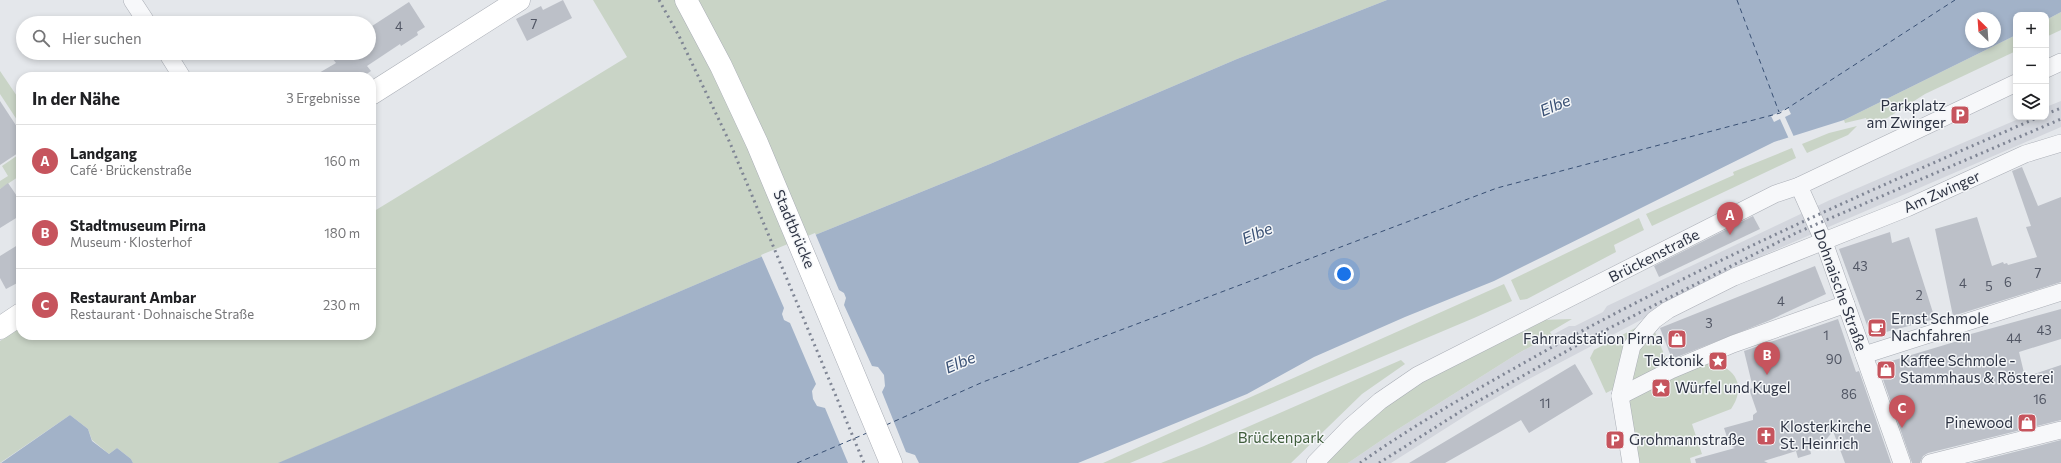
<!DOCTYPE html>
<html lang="de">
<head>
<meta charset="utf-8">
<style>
  :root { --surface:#fff; --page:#f6f6f6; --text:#202124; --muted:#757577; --line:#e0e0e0; --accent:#c6545d }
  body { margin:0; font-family:Commissioner,sans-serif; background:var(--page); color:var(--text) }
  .controls { position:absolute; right:12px; top:12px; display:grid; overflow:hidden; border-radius:8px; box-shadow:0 2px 6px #0003 }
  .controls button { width:36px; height:36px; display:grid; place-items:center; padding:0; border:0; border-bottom:1px solid var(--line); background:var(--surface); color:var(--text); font:20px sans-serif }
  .compass { position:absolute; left:1965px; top:12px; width:36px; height:36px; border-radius:50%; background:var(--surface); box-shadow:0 2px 6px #0003; rotate:335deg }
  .you { position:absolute; left:1344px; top:274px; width:14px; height:14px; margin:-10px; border:3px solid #fff; border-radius:50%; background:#1a73e8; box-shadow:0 0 0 6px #1a73e833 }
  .badge { display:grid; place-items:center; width:26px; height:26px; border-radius:50%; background:var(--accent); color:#fff; font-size:13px; font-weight:700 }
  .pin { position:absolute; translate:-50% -33px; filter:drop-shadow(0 1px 2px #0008) }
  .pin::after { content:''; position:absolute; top:21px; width:14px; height:12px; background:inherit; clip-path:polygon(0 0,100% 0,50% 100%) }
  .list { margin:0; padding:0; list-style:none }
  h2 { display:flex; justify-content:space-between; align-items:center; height:52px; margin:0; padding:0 16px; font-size:17px }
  h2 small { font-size:13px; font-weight:400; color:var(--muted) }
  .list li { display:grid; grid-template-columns:26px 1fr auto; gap:12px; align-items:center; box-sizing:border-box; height:72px; padding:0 16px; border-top:1px solid var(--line) }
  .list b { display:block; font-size:15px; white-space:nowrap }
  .list p { margin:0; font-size:13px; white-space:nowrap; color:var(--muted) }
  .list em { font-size:13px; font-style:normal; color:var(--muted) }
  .icon { flex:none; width:22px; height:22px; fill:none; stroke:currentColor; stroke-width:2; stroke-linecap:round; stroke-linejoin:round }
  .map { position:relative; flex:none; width:2061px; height:463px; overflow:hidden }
  .search { position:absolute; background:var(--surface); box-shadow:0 2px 6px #0003; left:16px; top:16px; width:360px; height:44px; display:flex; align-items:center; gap:10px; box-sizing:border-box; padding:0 14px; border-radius:22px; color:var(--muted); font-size:15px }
  .panel { position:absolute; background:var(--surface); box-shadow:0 2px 6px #0003; left:16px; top:72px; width:360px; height:268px; border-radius:16px }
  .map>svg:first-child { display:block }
</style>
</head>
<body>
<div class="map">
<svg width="2061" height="463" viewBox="0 0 2061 463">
  <rect width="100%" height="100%" fill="#e4e7eb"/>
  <path fill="#d3d6dd" d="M2061,101V127L1766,254L1527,380L1473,411L1391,463H1348L1395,431L1517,354L1569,326H1575L1603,312L1607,306L1830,200L2023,117H2046V107Z"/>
  <g fill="#c9d4c6">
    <path d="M593,0H1387L1237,59L990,164L751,261L279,463H133L131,459L117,448L109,454L92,440L88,429L70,415L0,463V341L21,327V335H371V213L627,57Z"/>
    <path d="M2061,12V30L2046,37V20Z"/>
    <path d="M2016,35V51L1925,94L1889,117L1869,127L1866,118L1845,123L1844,120Z"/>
    <path d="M0,71L21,102V126L0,94Z"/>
    <path d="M1857,126L1848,135L1807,153L1802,144L1829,133Z"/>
    <path d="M1792,148L1796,158L1652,226L1646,214L1734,175L1733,172Z"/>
    <path d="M21,153V175L0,189V181L8,176L2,166Z"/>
    <path d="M1639,218L1644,230L1614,245L1616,252L1527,299L1520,300L1511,280Z"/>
    <path d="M1504,284L1512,301L1474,318L1130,463H1103Z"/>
    <path d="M1572,319L1550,332L1552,335L1517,354L1395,431L1348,463H1325L1354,433L1381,410L1422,382L1541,320Z"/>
    <path d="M1639,326L1618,387L1606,393L1590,358L1594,350Z"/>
    <path d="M1653,327L1668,364L1629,383L1637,349Z"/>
    <path d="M1401,360L1405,364L1362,394L1291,463H1161L1204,446Z"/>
    <path d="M1711,363C1737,367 1746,388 1731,409L1692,424L1702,454L1690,458L1691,463H1638L1627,401L1635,395L1703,365Z"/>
  </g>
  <g fill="#a2b2c8" fill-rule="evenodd">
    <path d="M1387,0H2061V12L2046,20V15H2016V35L1844,120L1774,142L1494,281L1405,317L1314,357L1247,394L1078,463H278L751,261L990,164L1237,59ZM1971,18H1995V42H1971Z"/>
    <path d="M70,415L88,429L92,441L109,454L117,448L131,459L133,463H1Z"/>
  </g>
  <g fill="#e4e7eb">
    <path d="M1788,108L1791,114L1785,117L1794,137L1789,139L1780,119L1774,122L1771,116Z"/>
    <path d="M815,233L839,290L844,293L846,298L844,305L872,366L878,367L884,375L885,386L882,392L906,452L915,455L919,463H848L825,408L817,406L813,399L812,391L816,384L790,323L784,320L782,314L784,308L761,255Z"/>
  </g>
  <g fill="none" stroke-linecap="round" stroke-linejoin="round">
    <g stroke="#395074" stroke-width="1" stroke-dasharray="5 4" stroke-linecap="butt">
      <path d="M1737,0L1779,112"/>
      <path d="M886,425L983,382L1497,188L1780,113L1955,0"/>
      <path d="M797,463L867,433"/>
    </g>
  </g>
  <g fill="#bcc0c8">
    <path d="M563,0L572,18L527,41L516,19L541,6L543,10Z"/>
    <path d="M409,2L425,27L417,32L418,35L401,46L400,44L367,66L371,71L362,77H312L336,63L332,58L340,53H369V28Z"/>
    <path d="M0,101L21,133V151L0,165Z"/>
    <path d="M2022,167L2038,206L2061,197V282L1953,316L1935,229L1977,217L1992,266L2003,262L2004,264L2007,263L2008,265L2037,257L2026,227L2031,226L2012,171Z"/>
    <path d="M8,183L21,202V215L0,228V189Z"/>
    <path d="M1753,216L1760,229L1659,277L1654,266Z"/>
    <path d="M1890,232L1892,243L1909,237L1935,319L1871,336L1839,249Z"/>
    <path d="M21,243V281L6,289L0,278V256Z"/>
    <path d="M1815,266L1826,294L1768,321L1672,359L1660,328Z"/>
    <path d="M2061,309V339L2019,352L2025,377L2061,365V420L1928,453L1923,456L1920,463H1912L1878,365L1961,340L1960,337Z"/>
    <path d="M1838,319L1856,372L1859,371L1891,463H1845L1833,431L1820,447L1810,449L1811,454L1798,458L1796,451L1764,461L1768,463H1696L1695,459L1735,448L1730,446L1724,428L1753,420V415L1757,412L1749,389L1753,388L1744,351Z"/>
    <path d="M1575,364L1593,394L1529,433L1521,420L1445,463H1409Z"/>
    <path d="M2061,440V463H1971Z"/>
  </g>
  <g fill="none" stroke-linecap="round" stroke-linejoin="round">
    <defs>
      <g id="street">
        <path d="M132,0L147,23"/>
        <path d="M167,53L182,77"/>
        <path d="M2046,69L2061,62"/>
        <path d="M1799,186L1824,242L1902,463"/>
        <path d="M1864,355L2061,292"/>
        <path d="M1620,396L1671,370L1733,344L1846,304"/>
        <path d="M1315,463L1350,427L1380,401L1418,375L1775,194L1799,186L2016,83"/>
        <path d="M1631,463L1620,396L1632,346L1654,320L1668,310L1734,277L1907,208L2025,154L2061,143"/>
        <path d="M1930,463L2061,430"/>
      </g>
      <g id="secondary">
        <path d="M686,0L721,66L757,143L891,463"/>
        <path d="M371,94L519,0"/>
        <path d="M0,328L21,314"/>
      </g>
    </defs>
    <use href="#street" stroke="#a9adb5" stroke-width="18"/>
    <use href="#secondary" stroke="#a9adb5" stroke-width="23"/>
    <use href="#street" stroke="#f7f8fa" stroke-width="17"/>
    <use href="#secondary" stroke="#fff" stroke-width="22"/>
    <g stroke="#7f8594" stroke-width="3" stroke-dasharray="2 4" stroke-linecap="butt">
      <path d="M659,0L679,36L730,143L864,463"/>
      <path d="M2046,114L2061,108"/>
      <path d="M1360,463C1421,420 1488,383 1554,346C1712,260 1874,188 2039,117"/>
      <path d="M1379,463L1466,408L1588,339L1796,233L2061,119"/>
    </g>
  </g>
  <defs>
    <symbol id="parking-square" viewBox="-11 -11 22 22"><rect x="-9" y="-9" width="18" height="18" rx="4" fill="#c6545d" stroke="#f4f6f8"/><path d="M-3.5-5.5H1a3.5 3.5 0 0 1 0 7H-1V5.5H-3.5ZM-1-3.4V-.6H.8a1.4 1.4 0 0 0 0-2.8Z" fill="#fff"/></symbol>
    <symbol id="cafe-square" viewBox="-11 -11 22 22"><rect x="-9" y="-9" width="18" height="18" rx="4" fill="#c6545d" stroke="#f4f6f8"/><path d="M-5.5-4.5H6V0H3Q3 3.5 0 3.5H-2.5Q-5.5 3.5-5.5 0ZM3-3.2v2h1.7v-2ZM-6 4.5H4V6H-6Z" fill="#fff"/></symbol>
    <symbol id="shop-square" viewBox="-11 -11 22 22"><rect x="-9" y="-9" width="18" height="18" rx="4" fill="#c6545d" stroke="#f4f6f8"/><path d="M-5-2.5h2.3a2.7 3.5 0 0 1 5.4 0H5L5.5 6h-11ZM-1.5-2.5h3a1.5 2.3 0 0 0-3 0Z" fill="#fff"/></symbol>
    <symbol id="sight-square" viewBox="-11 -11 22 22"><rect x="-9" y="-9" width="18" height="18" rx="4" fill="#c6545d" stroke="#f4f6f8"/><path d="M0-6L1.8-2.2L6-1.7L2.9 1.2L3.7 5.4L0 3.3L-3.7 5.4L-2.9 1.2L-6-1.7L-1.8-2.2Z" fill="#fff"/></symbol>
    <symbol id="church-square" viewBox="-11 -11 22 22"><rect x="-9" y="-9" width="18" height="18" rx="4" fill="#c6545d" stroke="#f4f6f8"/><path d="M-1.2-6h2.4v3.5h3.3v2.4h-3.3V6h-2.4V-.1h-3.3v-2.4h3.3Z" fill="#fff"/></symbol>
  </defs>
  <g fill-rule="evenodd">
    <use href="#parking-square" x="1949" y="104" width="22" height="22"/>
    <use href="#cafe-square" x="1866" y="317" width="22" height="22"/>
    <use href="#shop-square" x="1666" y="328" width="22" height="22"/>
    <use href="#sight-square" x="1707" y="350" width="22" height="22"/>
    <use href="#shop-square" x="1875" y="359" width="22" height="22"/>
    <use href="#sight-square" x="1650" y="377" width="22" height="22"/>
    <use href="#shop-square" x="2016" y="412" width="22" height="22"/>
    <use href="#church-square" x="1755" y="425" width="22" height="22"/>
    <use href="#parking-square" x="1604" y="429" width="22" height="22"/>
  </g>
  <g text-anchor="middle" stroke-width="3" stroke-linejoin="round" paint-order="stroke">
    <g font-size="13" fill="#515664">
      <text x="534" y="29">7</text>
      <text x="399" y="31">4</text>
      <text x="1860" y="271">43</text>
      <text x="2038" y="278">7</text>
      <text x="2008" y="287">6</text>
      <text x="1963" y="288">4</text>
      <text x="1989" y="291">5</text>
      <text x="1919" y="300">2</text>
      <text x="1781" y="306">4</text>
      <text x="1709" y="328">3</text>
      <text x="2044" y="335">43</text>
      <text x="1826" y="340">1</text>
      <text x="2014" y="343">44</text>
      <text x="1834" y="364">90</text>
      <text x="1849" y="399">86</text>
      <text x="2040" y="404">16</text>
      <text x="1545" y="408">11</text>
    </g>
    <g font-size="15" fill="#2d3343" stroke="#f4f6f8" text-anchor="start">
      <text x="1946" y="111" text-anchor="end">Parkplatz<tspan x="1946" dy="17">am Zwinger</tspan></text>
      <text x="1891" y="324">Ernst Schmole<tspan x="1891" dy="17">Nachfahren</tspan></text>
      <text x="1663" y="344" text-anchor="end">Fahrradstation Pirna</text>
      <text x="1704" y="366" text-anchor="end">Tektonik</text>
      <text x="1900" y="366">Kaffee Schmole -<tspan x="1900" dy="17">Stammhaus &amp; Rösterei</tspan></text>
      <text x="1675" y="393">Würfel und Kugel</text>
      <text x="2013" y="428" text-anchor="end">Pinewood</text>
      <text x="1780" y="432">Klosterkirche<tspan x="1780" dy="17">St. Heinrich</tspan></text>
      <text x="1629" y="445">Grohmannstraße</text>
    </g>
    <g font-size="15" fill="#2d3343" stroke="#f4f6f8">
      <text transform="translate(1942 192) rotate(-24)" y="5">Am Zwinger</text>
      <text transform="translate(794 229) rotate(67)" y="5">Stadtbrücke</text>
      <text transform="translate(1654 256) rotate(-27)" y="5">Brückenstraße</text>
      <text transform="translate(1840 290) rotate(70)" y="5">Dohnaische Straße</text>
    </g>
    <g font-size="15" fill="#3f5d3b" stroke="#f4f6f8">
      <text x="1281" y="443">Brückenpark</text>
    </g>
    <g font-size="16" font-style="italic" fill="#395074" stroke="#f4f6f8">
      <text transform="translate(1555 105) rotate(-23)" y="6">Elbe</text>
      <text transform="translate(1257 233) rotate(-23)" y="6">Elbe</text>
      <text transform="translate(960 362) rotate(-23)" y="6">Elbe</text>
    </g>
  </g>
</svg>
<div class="controls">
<button>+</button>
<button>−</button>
<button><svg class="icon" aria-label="layers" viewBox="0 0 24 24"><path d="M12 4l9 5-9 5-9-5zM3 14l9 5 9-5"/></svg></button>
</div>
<svg class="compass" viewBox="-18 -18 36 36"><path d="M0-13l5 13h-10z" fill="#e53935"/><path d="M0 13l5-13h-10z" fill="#757577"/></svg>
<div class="you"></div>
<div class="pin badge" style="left:1730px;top:235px">A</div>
<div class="pin badge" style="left:1767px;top:375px">B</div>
<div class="pin badge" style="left:1902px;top:428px">C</div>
<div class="search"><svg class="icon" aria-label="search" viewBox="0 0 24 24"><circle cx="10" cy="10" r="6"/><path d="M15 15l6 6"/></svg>Hier suchen</div>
<section class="panel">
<h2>In der Nähe<small>3 Ergebnisse</small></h2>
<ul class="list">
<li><span class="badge">A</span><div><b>Landgang</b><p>Café · Brückenstraße</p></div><em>160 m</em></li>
<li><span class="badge">B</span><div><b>Stadtmuseum Pirna</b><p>Museum · Klosterhof</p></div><em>180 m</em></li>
<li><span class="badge">C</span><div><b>Restaurant Ambar</b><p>Restaurant · Dohnaische Straße</p></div><em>230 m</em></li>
</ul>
</section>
</div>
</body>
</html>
